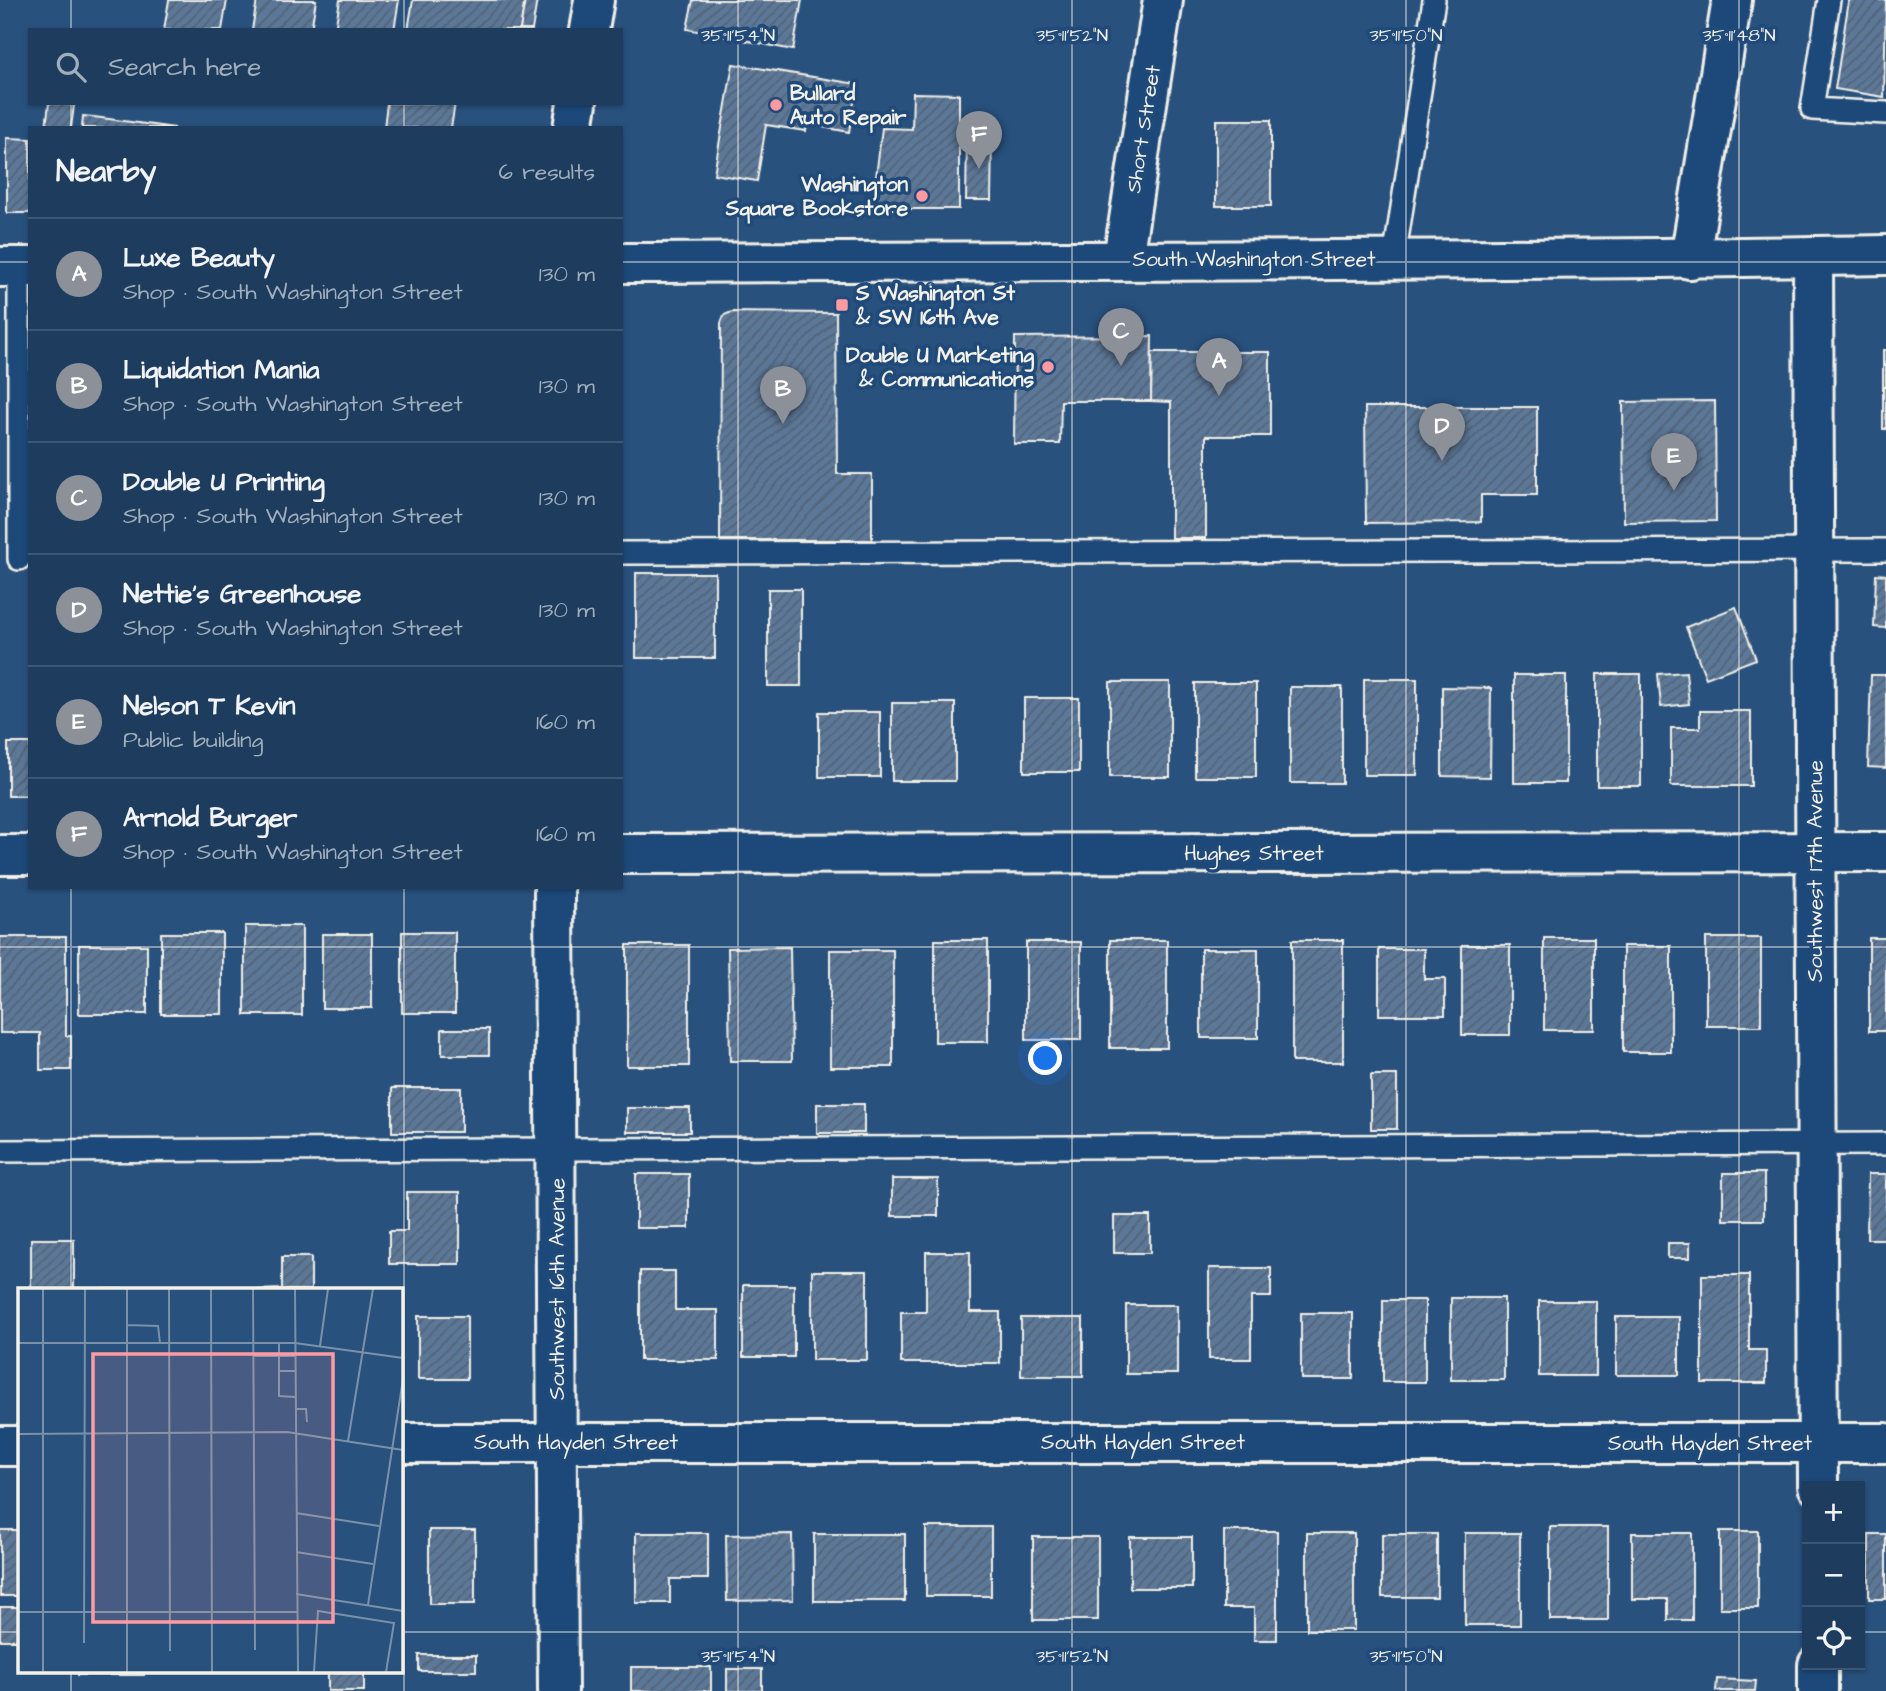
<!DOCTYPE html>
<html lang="en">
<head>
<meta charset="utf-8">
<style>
  :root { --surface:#1e3d5e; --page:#264464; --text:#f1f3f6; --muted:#a1aebc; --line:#3c5673; --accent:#8c9099 }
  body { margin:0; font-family:"Architects Daughter",sans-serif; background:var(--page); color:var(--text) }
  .controls { position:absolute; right:21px; bottom:21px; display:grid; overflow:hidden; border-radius:0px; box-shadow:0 2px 5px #0004 }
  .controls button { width:63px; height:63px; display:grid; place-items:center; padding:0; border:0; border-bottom:2px solid var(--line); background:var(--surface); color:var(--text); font:35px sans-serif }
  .you { position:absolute; left:1046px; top:1059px; width:24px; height:24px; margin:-18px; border:5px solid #fff; border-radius:50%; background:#1a73e8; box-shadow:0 0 0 10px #1a73e833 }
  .badge { display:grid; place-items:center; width:46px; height:46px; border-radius:50%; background:var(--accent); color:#fff; font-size:23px; font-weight:700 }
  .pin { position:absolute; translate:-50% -58px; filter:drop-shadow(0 2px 4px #0008) }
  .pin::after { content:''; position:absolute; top:37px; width:24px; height:21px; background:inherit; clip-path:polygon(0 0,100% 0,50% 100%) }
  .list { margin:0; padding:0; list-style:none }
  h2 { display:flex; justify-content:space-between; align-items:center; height:91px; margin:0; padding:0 28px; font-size:30px }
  h2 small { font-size:23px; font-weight:400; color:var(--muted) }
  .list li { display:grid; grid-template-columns:46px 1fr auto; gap:21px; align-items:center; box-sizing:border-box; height:112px; padding:0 28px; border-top:2px solid var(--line) }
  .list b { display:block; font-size:26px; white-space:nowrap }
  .list p { margin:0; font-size:23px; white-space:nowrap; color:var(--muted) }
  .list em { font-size:23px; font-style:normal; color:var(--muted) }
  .icon { flex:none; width:38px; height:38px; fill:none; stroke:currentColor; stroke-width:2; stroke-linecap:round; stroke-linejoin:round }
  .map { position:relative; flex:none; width:1886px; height:1691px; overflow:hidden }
  .search { position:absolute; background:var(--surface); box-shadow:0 2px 5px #0004; left:28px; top:28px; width:595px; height:77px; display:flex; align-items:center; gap:18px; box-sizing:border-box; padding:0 24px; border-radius:0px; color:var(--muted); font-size:26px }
  .panel { position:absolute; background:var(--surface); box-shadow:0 2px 5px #0004; left:28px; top:126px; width:595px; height:763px; border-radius:0px }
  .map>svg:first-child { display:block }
</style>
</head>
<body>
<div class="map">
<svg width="1886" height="1691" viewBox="0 0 1886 1691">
  <defs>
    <pattern id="building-hatch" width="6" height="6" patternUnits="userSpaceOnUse" patternTransform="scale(1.75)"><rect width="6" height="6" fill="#5b7899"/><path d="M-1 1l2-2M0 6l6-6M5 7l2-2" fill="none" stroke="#536274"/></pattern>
  </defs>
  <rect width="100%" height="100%" fill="#28517e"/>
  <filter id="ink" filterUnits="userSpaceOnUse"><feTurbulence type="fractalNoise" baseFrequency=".0143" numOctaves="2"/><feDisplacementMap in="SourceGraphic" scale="14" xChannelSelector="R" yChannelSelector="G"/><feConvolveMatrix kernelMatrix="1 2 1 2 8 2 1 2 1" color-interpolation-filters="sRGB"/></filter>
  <g filter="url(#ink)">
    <g fill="url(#building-hatch)" stroke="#f4f1e8" stroke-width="2">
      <path d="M169,0H227L222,30H164Z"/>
      <path d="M257,0H316L311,30H252Z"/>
      <path d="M340,0H399L394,30H335Z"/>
      <path d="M413,0H525L520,30H408Z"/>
      <path d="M525,0H537L532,30H520Z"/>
      <path d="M693,0H802L793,50L687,29Z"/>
      <path d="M1849,0H1886L1884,97L1835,89Z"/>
      <path d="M733,64L857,84L849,132L807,124L806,131L766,125L757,181L714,174Z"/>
      <path d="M913,93L959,94V209H872L882,128L912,129Z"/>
      <path d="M49,103L74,105L71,128L46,127Z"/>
      <path d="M387,103H455L451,128H384Z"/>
      <path d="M83,116L94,117L175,128H82Z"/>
      <rect x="1216" y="120" width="55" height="86"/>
      <path d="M7,138L30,139V213H7Z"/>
      <path d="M967,139H992L991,200H966Z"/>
      <path d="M732,312L836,313L837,474H872V540H720L721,323L724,315Z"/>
      <path d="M1152,336L1151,401H1061L1060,444H1014L1015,337Z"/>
      <rect x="1883" y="350" width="3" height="79"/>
      <path d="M1152,352H1270V436H1206V538H1171V402L1151,401Z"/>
      <path d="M1715,401L1716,521L1624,522L1623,402Z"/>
      <path d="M1365,407H1537V495H1481V522L1366,523Z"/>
      <rect x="636" y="573" width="79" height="85"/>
      <path d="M1876,574L1886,575V628L1874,627Z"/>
      <rect x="768" y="589" width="33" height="97"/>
      <path d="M1736,607L1756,659L1706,678L1686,627Z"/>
      <path d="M1686,672L1689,704L1661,707L1658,674Z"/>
      <rect x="1597" y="674" width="44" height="112"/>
      <rect x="1514" y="675" width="52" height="108"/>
      <path d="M1871,675H1886V768L1868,767Z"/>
      <rect x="1364" y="679" width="53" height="96"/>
      <rect x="1110" y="682" width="60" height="95"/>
      <rect x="1195" y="683" width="61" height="94"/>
      <rect x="1290" y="687" width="52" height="96"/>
      <path d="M1442,687L1491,688L1490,777L1442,776Z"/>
      <rect x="1024" y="698" width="55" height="74"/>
      <rect x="892" y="703" width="63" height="78"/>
      <path d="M1700,711H1751V786H1671V728H1700Z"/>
      <rect x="819" y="712" width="61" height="65"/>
      <rect x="8" y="743" width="22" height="53"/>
      <rect x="245" y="926" width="57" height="89"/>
      <rect x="402" y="932" width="53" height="81"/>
      <rect x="161" y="933" width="61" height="81"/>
      <rect x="322" y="934" width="50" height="74"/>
      <path d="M0,937H66V1036H71V1070H40V1033H0Z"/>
      <rect x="1544" y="938" width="50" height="92"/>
      <rect x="1706" y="938" width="55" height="88"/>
      <rect x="1869" y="938" width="17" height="93"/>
      <rect x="935" y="940" width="53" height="102"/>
      <rect x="1110" y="940" width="57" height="108"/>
      <rect x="1292" y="940" width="51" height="122"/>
      <rect x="1026" y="942" width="55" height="98"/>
      <rect x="79" y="945" width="68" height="69"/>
      <rect x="627" y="945" width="62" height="121"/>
      <rect x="1462" y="945" width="48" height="90"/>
      <rect x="1623" y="946" width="48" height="106"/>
      <path d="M790,947L792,1061H730L728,948Z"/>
      <rect x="1201" y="949" width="57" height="89"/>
      <path d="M1379,949H1424V979H1445V1015H1379Z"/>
      <rect x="830" y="950" width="63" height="117"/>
      <rect x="442" y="1029" width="47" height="26"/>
      <rect x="1371" y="1075" width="26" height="54"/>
      <rect x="392" y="1088" width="69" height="44"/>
      <rect x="817" y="1104" width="47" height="29"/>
      <rect x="627" y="1108" width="63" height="24"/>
      <rect x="1723" y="1173" width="41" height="47"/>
      <rect x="636" y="1174" width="53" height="54"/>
      <path d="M1868,1174H1886V1239H1867Z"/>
      <rect x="892" y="1179" width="46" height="37"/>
      <path d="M407,1192H460V1264H389V1231H407Z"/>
      <rect x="1114" y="1216" width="36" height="37"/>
      <rect x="31" y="1239" width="43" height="51"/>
      <rect x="1668" y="1243" width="22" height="15"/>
      <path d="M926,1252H970V1312H1000V1363H901V1312H926Z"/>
      <path d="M282,1257H311V1290H257L282,1289Z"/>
      <path d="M1209,1268H1271V1297H1251V1359H1209Z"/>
      <path d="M640,1271H675V1310H718V1360H640Z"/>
      <rect x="812" y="1271" width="55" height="89"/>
      <path d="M1702,1275H1749V1350H1766V1383H1702Z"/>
      <rect x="743" y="1285" width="51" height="72"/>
      <rect x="170" y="1287" width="54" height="3"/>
      <rect x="83" y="1289" width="52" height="1"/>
      <rect x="1451" y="1298" width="53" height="82"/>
      <rect x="1383" y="1300" width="42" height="82"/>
      <rect x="1539" y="1301" width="57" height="75"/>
      <rect x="1126" y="1305" width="51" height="69"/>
      <rect x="1301" y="1313" width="52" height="66"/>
      <rect x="418" y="1316" width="49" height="63"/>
      <rect x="1616" y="1317" width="63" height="58"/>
      <rect x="1021" y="1318" width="62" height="58"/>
      <rect x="926" y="1527" width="65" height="69"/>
      <rect x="1550" y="1527" width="58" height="93"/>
      <rect x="0" y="1530" width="19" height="66"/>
      <rect x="429" y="1530" width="46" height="74"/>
      <path d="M1224,1531H1277V1640H1254V1608H1224Z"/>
      <rect x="1720" y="1531" width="38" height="77"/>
      <path d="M636,1533H708V1579H670V1603H636Z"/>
      <rect x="1307" y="1533" width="47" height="97"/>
      <rect x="1465" y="1533" width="55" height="92"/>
      <path d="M1632,1533H1692V1620H1668V1599H1632Z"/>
      <path d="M792,1534L793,1600L727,1601L726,1535Z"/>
      <rect x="814" y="1534" width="91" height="67"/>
      <rect x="1382" y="1534" width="55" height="63"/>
      <rect x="1869" y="1534" width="17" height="65"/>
      <rect x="1033" y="1537" width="65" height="83"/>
      <rect x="1130" y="1537" width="62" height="51"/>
      <rect x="0" y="1607" width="19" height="33"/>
      <rect x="419" y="1655" width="57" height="16"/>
      <rect x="631" y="1667" width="80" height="24"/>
      <rect x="727" y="1669" width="35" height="22"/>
      <rect x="78" y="1672" width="66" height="3"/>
      <rect x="328" y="1672" width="36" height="19"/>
      <path d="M1717,1679L1756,1681L1755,1691H1716Z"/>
    </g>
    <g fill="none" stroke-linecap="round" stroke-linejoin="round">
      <defs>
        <g id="lane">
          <path d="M1829,0L1812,109L1886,113"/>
          <path d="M1394,259L1434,0"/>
          <path d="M19,267V559"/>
          <path d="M621,553L1886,550"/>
          <path d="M0,1151L1886,1144"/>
        </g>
        <g id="street">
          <path d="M1813,256L1818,1486"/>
          <path d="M1123,259L1163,0"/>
          <path d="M1690,259L1732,0"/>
          <path d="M621,854L1886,852"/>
          <path d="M0,855H30"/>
          <path d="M401,1443H1886"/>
          <path d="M0,1446H19"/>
          <path d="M1818,1665V1691"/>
        </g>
        <g id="secondary">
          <path d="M589,30L594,0"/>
          <path d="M573,128L577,103"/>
          <path d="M621,263C1043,260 1465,262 1886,255"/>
          <path d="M0,267H30"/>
          <path d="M554,887L558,1691"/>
        </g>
      </defs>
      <use href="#lane" stroke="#f4f1e8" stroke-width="26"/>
      <use href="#street" stroke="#f4f1e8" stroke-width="44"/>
      <use href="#secondary" stroke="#f4f1e8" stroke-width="44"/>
      <use href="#lane" stroke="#1f4a7a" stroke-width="21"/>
      <use href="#street" stroke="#1f4a7a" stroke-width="38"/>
      <use href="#secondary" stroke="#1f4a7a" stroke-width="38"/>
    </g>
  </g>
  <path fill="none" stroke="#f4f1e8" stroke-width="2" stroke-opacity="0.45" d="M71,0V30M404,0V30M738,0V1691M1072,0V1691M1406,0V1691M1739,0V1691M71,103V128M404,103V128M0,262H30M621,262H1886M71,887V1290M404,887V1691M0,947H1886M0,1632H19M401,1632H1807M1860,1632H1886M71,1672V1691"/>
  <g fill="#ff9aa2" stroke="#1f4a7a" stroke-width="2.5">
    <circle cx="776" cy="105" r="7"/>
    <circle cx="922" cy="196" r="7"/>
    <rect x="835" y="298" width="14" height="14" rx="3.5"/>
    <circle cx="1048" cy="367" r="7"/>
  </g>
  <g text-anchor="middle" stroke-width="7" stroke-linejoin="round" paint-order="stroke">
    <g font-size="21" font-weight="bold" fill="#f4f1e8" stroke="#1f4a7a" text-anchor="start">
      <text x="790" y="100">Bullard<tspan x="790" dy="24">Auto Repair</tspan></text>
      <text x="908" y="191" text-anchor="end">Washington<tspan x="908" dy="24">Square Bookstore</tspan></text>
      <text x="856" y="300">S Washington St<tspan x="856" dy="24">&amp; SW 16th Ave</tspan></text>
      <text x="1034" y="362" text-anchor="end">Double U Marketing<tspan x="1034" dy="24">&amp; Communications</tspan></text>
    </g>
    <g font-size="21" fill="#f4f1e8" stroke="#1f4a7a">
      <text transform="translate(1143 129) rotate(-81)" y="7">Short Street</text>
      <text x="1254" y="266">South Washington Street</text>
      <text x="1254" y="860">Hughes Street</text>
      <text transform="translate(1815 871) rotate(-90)" y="7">Southwest 17th Avenue</text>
      <text transform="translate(557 1289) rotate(-90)" y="7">Southwest 16th Avenue</text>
      <text x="576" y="1449">South Hayden Street</text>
      <text x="1143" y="1449">South Hayden Street</text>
      <text x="1710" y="1450">South Hayden Street</text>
    </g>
  </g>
  <g transform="translate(18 1288)">
    <rect width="385" height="385" fill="#28517e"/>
    <path fill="none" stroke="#7a91a8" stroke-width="2" d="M109,1V384M151,1L152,363M193,1L194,384M235,1L237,362M277,1L280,384M109,37L140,38L142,55M0,55H277L385,70M261,55V83H277M302,58L310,1M236,68H277M261,83V108L277,109M277,121H288L289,134M0,146L269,144L385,162M330,153L355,1M278,225L361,238M278,264L355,276M278,306L385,323M350,317L385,91M0,324H279M66,355L67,1M25,384V1M296,384L300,323L376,335L368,384"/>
    <path fill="#ff9aa2" fill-opacity="0.15" stroke="#ff9aa2" stroke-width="3.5" d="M75,66H315V334H75Z"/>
    <rect width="385" height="385" fill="none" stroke="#f4f1e8" stroke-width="3.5"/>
  </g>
  <g font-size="18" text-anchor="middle" fill="#f4f1e8" stroke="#1f4a7a" stroke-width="7" stroke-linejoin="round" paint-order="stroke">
    <text x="738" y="41">35°11'54"N</text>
    <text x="1072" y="41">35°11'52"N</text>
    <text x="1406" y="41">35°11'50"N</text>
    <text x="1739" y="41">35°11'48"N</text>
    <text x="738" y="1662">35°11'54"N</text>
    <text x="1072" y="1662">35°11'52"N</text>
    <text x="1406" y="1662">35°11'50"N</text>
  </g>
</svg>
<div class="controls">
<button>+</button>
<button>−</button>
<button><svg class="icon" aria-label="locate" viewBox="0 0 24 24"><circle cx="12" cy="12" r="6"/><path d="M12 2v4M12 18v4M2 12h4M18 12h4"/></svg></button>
</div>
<div class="you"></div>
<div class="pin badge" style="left:1219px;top:396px">A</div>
<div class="pin badge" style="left:783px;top:424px">B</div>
<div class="pin badge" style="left:1121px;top:366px">C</div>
<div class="pin badge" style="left:1442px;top:461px">D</div>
<div class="pin badge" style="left:1674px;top:491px">E</div>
<div class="pin badge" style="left:979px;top:169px">F</div>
<div class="search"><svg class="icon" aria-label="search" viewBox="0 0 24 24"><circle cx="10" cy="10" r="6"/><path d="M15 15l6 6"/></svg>Search here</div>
<section class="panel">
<h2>Nearby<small>6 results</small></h2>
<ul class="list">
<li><span class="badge">A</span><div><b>Luxe Beauty</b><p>Shop · South Washington Street</p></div><em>130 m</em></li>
<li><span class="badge">B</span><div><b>Liquidation Mania</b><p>Shop · South Washington Street</p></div><em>130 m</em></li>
<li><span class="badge">C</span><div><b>Double U Printing</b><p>Shop · South Washington Street</p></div><em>130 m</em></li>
<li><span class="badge">D</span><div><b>Nettie’s Greenhouse</b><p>Shop · South Washington Street</p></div><em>130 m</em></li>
<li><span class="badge">E</span><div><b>Nelson T Kevin</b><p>Public building</p></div><em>160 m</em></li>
<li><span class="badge">F</span><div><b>Arnold Burger</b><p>Shop · South Washington Street</p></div><em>160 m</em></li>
</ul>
</section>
</div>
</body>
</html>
